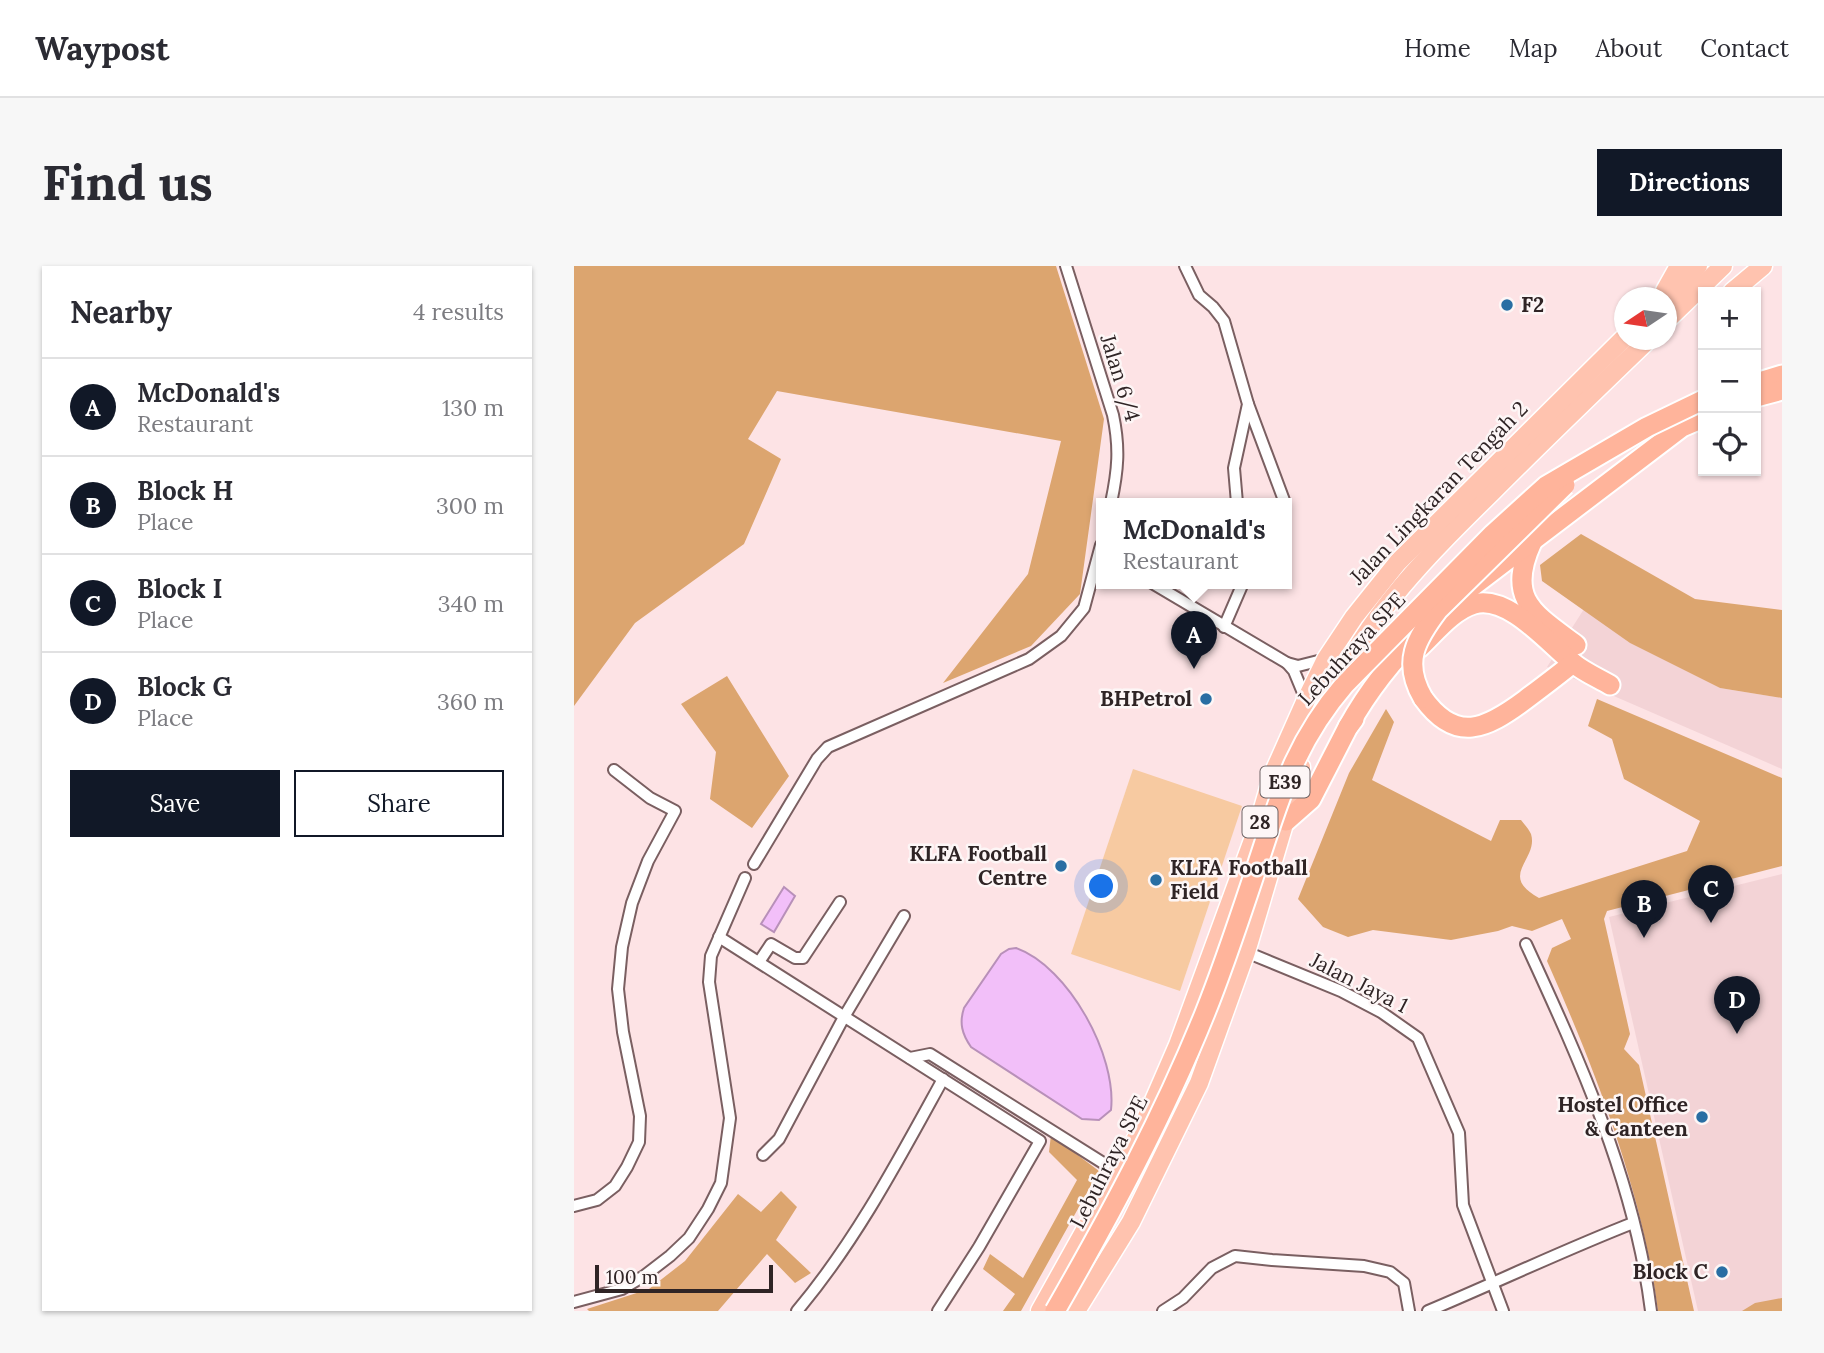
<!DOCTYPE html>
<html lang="en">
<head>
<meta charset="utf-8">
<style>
  :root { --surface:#fff; --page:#f7f7f7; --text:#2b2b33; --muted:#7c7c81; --line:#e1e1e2; --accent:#111827 }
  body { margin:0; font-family:Lora,serif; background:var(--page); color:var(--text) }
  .controls { position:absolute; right:21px; top:21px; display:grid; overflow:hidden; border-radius:0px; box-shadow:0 2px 5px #0004 }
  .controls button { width:63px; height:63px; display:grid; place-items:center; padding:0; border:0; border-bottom:2px solid var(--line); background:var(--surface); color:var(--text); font:35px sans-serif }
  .compass { position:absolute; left:1040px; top:21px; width:63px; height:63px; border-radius:50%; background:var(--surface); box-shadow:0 2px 5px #0004; rotate:257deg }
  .scale { position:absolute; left:21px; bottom:18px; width:178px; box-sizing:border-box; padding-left:7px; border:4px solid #2f2425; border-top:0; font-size:19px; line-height:24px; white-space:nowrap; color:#2f2425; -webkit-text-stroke:5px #fdf6f6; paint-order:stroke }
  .you { position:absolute; left:528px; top:621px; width:24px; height:24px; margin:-18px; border:5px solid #fff; border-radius:50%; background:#1a73e8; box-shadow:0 0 0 10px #1a73e833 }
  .badge { display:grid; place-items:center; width:46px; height:46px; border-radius:50%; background:var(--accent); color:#fff; font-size:23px; font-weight:700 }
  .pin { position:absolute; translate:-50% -58px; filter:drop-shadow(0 2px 4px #0008) }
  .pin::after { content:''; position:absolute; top:37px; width:24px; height:21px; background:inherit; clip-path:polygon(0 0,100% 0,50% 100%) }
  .popup { position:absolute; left:522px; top:232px; width:196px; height:91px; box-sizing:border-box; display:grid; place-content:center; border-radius:0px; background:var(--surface); filter:drop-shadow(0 2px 5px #0005); font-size:23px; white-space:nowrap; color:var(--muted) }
  .popup b { font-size:26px; color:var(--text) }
  .popup::after { content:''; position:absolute; left:50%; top:100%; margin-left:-14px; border:14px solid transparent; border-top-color:var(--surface) }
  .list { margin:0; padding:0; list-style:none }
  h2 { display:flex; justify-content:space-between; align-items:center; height:91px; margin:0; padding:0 28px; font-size:30px }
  h2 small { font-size:23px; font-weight:400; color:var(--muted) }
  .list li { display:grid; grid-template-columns:46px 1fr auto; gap:21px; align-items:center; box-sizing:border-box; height:98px; padding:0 28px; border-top:2px solid var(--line) }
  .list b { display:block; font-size:26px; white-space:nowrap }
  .list p { margin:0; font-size:23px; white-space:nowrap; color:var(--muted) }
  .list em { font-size:23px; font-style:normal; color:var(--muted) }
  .actions { display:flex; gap:14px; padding:21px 28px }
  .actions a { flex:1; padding:16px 0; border:2px solid var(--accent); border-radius:0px; text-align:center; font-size:24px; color:var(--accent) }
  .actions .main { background:var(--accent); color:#fff }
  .icon { flex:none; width:38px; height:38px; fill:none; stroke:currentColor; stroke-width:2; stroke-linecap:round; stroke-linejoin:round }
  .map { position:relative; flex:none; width:1208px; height:1045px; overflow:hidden; border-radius:0px }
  header { display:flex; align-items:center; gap:42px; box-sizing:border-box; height:98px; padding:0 35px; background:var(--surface); border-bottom:2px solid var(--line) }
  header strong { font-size:33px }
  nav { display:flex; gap:38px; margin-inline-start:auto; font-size:24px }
  .intro { display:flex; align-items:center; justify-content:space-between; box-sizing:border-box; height:168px; padding:0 42px }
  h1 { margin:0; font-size:49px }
  .button { padding:18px 32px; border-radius:0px; background:var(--accent); color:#fff; font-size:24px; font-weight:700 }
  main { display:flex; gap:42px; padding:0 42px }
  aside { flex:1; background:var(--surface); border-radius:0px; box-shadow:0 2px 5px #0004 }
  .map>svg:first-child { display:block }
</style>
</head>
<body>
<header>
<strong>Waypost</strong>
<nav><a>Home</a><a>Map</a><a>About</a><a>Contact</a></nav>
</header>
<div class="intro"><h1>Find us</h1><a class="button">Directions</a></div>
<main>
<aside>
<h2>Nearby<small>4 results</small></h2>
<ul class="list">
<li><span class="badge">A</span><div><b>McDonald's</b><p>Restaurant</p></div><em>130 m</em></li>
<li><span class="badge">B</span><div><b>Block H</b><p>Place</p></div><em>300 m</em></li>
<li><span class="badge">C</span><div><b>Block I</b><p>Place</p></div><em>340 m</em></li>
<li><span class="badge">D</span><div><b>Block G</b><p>Place</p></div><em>360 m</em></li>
</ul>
<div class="actions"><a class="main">Save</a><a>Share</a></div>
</aside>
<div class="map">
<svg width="1208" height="1045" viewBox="0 0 1208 1045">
  <rect width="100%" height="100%" fill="#fde3e5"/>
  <g fill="#f3d3d6">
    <path d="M1010,343L1056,377L1146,422L1208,432V503L973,401Z"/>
    <path d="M1208,608V1045H1124L1035,651Z"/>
  </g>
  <path fill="#f7caa1" d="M559,503L668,540L606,725L497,688Z"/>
  <g fill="#dca56f">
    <path d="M0,0H482L530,153L506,328L457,380L369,417L454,308L487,175L203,125L174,173L207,193L170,278L61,357L0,440Z"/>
    <path d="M1007,268L1121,333L1208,344V432L1146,422L1056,377L968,315L966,299Z"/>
    <path d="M153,410L215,510L178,562L136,533L142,486L107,438Z"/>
    <path d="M1023,433L1208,512V600L1033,645L1030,653L1056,768L1050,783L1065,799L1120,1045H1084C1068,924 1022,806 973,695L978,682L997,673L988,653L958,665L938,660L924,665L877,674L799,664L774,671L749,661L724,633L775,507L812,443L820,456L798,514L917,575L926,554H947C950,558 955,563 957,568C965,594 923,609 965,632L1113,585L1126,555L1050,513L1038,473L1014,460Z"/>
    <path d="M477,869L525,905L447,1045H429L441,1028L409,1003L416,988L449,1012L503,914L475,886Z"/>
    <path d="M207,925L223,941L202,974L237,1007L221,1017L193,988L144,1045H15L13,1043L75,1023L111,995L164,928L187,946Z"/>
    <path d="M1208,1032V1045H1168L1181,1037Z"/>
  </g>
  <g fill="#f2bff9" stroke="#b890b9" stroke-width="2">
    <path d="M210,621L221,630L200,666L187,658Z"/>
    <path d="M442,682C495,701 543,790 537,844L525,854L508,853L397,781C388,768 385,757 390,742L427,688L435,683Z"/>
  </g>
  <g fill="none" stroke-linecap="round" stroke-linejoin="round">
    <defs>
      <g id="minor">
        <path d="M492,0L539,149C546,182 544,204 537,237"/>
        <path d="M611,0L625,29L639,41L650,55L674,138L660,202L663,237"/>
        <path d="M674,138L711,237"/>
        <path d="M578,317L713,397L724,400L752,393"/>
        <path d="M650,361L669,317"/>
        <path d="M713,397L720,405L732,434"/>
        <path d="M180,598L243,493L254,481L455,393L487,370L510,342L527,279"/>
        <path d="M145,671L466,875L405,981L364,1045"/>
        <path d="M952,678C1006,795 1061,916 1077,1045"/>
        <path d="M672,686L767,725L807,746L844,772L885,867L889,939L929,1045"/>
        <path d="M185,696L197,678L221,692H229L266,636"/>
        <path d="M336,792L356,788L545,907"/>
        <path d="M189,889L205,873L270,751L330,650"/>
        <path d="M0,940L23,934L41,920L53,901L65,876L66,850L49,766L44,723L48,681L58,637L74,595L101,545L76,532L40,504"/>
        <path d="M0,1036L48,1023L70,1010L96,990L115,972L134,943L147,917L156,852L135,716L137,690L171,612"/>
        <path d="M223,1045C282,975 325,893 369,813"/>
        <path d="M589,1045L609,1032L638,1002L661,990L698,994L790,1000L816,1006L830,1017L835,1045"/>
        <path d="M854,1045C923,1016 990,984 1059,957"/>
      </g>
      <g id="trunk">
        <path d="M1091,25L1105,0"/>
        <path d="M1158,26L1189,0"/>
        <path d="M1092,32L1124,0"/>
        <path d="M1092,55L1149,0"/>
        <path d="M757,430C796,346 853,290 918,226C969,175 1022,124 1074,74"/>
        <path d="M466,1045L568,862L604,779L683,563L699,508L732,434L752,393L780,351L824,296L1050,72"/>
        <path d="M502,1045L557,956L625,817L672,686L727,501"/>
      </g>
      <g id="motorway">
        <path d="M1182,117L1208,109"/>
        <path d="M1182,131L1208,124"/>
        <path d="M958,276C932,333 959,347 1002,379"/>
        <path d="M891,326L1108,161L1129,152"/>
        <path d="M845,382C861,367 879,344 900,338C934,328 975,378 999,397C1010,406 1024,412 1036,419"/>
        <path d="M849,432C882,478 912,463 951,434C967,422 983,410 999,397"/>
        <path d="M774,461C795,423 819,393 850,363"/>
        <path d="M712,555L737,533L774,461L780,453"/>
      </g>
    </defs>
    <use href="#minor" stroke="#7a5f61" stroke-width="14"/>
    <use href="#trunk" stroke="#fff" stroke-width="21"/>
    <use href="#motorway" stroke="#fff" stroke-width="23"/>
    <use href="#minor" stroke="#fff" stroke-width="10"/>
    <use href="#trunk" stroke="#ffc3af" stroke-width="18"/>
    <use href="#motorway" stroke="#ffb49b" stroke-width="19"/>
    <defs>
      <g id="motorway-bridge">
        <path d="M849,432C828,396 842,373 864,344L991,219"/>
        <path d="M481,1045C536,949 589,851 631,747C650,700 666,651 682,603C706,531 720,477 771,418L919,268L972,220L1073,161L1129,134"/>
      </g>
    </defs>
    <use href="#motorway-bridge" stroke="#fff" stroke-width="23" stroke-linecap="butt"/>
    <use href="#motorway-bridge" stroke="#ffb49b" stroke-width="19"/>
  </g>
  <g fill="#296ea3" stroke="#fdf6f6" stroke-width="2.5">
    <circle cx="933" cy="39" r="7"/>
    <circle cx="632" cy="433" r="7"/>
    <circle cx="487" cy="600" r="7"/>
    <circle cx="582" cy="614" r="7"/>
    <circle cx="1128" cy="851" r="7"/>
    <circle cx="1148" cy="1006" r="7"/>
  </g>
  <g text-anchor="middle" stroke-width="5" stroke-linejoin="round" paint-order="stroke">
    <g fill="#fdf6f6" stroke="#6d6364" stroke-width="2">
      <rect x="686.5" y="500.5" width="49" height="31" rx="5"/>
      <rect x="668.5" y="540.5" width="35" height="31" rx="5"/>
    </g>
    <g font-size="19" font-weight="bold" fill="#2f2425">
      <text x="711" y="523">E39</text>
      <text x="686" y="563">28</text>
    </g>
    <g font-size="21" font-weight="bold" fill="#2f2425" stroke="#fdf6f6" text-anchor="end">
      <text x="947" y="46" text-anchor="start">F2</text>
      <text x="618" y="440">BHPetrol</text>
      <text x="473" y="595">KLFA Football<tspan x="473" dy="24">Centre</tspan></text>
      <text x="596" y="609" text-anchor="start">KLFA Football<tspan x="596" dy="24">Field</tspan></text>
      <text x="1114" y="846">Hostel Office<tspan x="1114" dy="24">&amp; Canteen</tspan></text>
      <text x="1134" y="1013">Block C</text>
    </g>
    <g font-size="21" fill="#2f2425" stroke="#fdf6f6">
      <text transform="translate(546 112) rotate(73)" y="7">Jalan 6/4</text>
      <text transform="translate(865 227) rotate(-46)" y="7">Jalan Lingkaran Tengah 2</text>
      <text transform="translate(778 383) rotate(-47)" y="7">Lebuhraya SPE</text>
      <text transform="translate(785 717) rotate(27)" y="7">Jalan Jaya 1</text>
      <text transform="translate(535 896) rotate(-63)" y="7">Lebuhraya SPE</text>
    </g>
  </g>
</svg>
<div class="controls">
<button>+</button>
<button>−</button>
<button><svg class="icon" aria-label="locate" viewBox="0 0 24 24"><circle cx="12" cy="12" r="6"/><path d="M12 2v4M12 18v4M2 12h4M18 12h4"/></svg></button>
</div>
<svg class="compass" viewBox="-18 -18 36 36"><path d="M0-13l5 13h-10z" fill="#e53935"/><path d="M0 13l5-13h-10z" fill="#7c7c81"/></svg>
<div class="scale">100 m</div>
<div class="you"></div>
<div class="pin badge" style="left:620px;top:403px">A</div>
<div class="popup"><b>McDonald's</b>Restaurant</div>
<div class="pin badge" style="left:1070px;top:672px">B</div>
<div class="pin badge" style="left:1137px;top:657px">C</div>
<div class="pin badge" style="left:1163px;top:768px">D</div>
</div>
</main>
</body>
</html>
